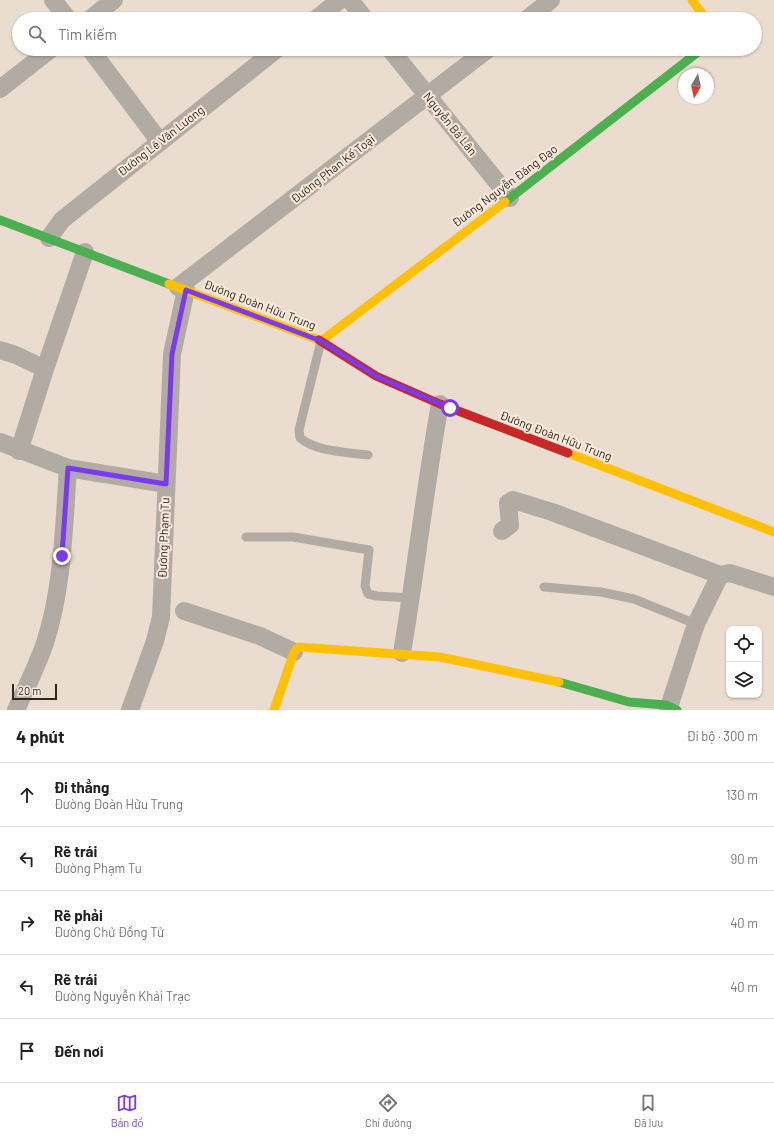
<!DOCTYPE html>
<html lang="vi">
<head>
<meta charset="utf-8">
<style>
  :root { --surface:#fff; --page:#f2f2f2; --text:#202124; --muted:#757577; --line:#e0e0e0; --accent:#7c3aed }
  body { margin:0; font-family:Barlow,sans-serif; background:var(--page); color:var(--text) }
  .controls { position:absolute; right:12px; bottom:12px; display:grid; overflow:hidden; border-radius:8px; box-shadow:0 1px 3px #0004 }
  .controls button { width:36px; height:36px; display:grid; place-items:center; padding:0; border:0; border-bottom:1px solid var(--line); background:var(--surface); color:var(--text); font:20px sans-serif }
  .compass { position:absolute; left:678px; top:68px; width:36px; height:36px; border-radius:50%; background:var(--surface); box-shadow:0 1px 3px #0004; rotate:189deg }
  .scale { position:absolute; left:12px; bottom:10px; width:45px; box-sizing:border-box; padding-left:4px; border:2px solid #31271e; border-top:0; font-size:11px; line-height:14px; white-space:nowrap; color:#31271e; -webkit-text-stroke:3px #fbeadc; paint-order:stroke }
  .stop { position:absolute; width:12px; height:12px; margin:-9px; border:3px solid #7c3aed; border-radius:50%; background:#fff }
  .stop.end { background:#7c3aed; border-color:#fff; box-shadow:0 1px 4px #0008 }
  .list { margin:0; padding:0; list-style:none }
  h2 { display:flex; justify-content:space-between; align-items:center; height:52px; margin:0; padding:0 16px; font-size:17px }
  h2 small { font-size:13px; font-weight:400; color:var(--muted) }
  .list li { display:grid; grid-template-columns:26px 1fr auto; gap:12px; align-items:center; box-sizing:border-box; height:64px; padding:0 16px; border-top:1px solid var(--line) }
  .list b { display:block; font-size:15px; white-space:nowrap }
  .list p { margin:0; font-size:13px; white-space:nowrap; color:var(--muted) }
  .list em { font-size:13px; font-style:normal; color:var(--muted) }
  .icon { flex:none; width:22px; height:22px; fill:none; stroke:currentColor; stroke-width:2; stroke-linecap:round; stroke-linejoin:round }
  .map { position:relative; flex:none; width:774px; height:710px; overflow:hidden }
  .search { position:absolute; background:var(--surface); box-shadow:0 1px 3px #0004; left:12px; right:12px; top:12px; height:44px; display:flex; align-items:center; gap:10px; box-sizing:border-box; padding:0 14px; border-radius:22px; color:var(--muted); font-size:15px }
  .sheet { height:372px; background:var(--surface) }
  nav { display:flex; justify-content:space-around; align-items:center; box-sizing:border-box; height:56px; border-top:1px solid var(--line); background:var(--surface); font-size:11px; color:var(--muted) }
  nav a { display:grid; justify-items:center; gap:2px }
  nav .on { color:var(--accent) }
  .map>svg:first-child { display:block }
</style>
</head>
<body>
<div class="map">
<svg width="774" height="710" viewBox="0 0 774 710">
  <rect width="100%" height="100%" fill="#eadccf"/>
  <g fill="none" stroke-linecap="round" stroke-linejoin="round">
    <g stroke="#b2aba4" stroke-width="9">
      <path d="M321,341L299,430L300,438C317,452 346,452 368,455"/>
      <path d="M246,537H293L369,550L365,586L368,594L377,596L411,598"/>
      <path d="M544,587L601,592L634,599L696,624"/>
    </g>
    <g stroke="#b2aba4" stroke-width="18">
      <path d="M53,0L68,19"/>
      <path d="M350,0L365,19"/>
      <path d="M90,19L114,0"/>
      <path d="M316,19L340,0"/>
      <path d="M527,19L551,0"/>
      <path d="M90,49L160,142"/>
      <path d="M390,49L510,198"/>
      <path d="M0,89L51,49"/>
      <path d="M49,238L62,220L77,208L277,49"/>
      <path d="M178,287L488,49"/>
      <path d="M0,350L16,355L45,369"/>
      <path d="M0,442L68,468L166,484"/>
      <path d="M19,451L45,369L85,252"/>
      <path d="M502,531L510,525L508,503L513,500L552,512L720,575L730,573L774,587"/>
      <path d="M184,611L260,636L294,652"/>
      <path d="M402,653C416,570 425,487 440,404"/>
      <path d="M16,710C26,688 37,666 45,643C63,587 64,526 68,468"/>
      <path d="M130,710L155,641L161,617L172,354L186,290"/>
      <path d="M668,710L696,624L720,575"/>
    </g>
    <g stroke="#4caf50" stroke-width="9">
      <path d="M505,202L702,49"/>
      <path d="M0,220L169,284"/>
      <path d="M559,682L629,702L666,705L677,710"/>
    </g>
    <g stroke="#ffc107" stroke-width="9">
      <path d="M692,0L706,19"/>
      <path d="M169,284L319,340"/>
      <path d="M321,341L505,202"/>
      <path d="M568,453L774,532"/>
      <path d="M274,710L294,652L298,647L440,657L559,682"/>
    </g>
    <path stroke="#c62828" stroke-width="9" d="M319,340L376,376L440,404L568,453"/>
  </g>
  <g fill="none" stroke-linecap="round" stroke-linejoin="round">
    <path stroke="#7c3aed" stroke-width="5" d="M62,556L68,468L166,484L172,354L186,290L321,341L376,376L450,408"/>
  </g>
  <g text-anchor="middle" stroke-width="4" stroke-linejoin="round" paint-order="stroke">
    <g font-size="12" fill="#31271e" stroke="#fbeadc">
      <text transform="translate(450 124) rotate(51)" y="4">Nguyễn Bá Lân</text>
      <text transform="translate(161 141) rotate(-38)" y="4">Đường Lê Văn Lương</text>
      <text transform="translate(333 169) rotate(-38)" y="4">Đường Phan Kế Toại</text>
      <text transform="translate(505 186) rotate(-37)" y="4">Đường Nguyễn Đăng Đạo</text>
      <text transform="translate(260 305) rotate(21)" y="4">Đường Đoàn Hữu Trung</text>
      <text transform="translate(556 436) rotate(21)" y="4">Đường Đoàn Hữu Trung</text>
      <text transform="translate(164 538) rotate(-88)" y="4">Đường Phạm Tu</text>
    </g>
  </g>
</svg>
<div class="controls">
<button><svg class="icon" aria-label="locate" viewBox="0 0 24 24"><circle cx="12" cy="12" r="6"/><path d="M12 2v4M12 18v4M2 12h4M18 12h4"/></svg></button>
<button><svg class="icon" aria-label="layers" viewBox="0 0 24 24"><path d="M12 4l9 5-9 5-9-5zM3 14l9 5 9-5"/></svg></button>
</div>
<svg class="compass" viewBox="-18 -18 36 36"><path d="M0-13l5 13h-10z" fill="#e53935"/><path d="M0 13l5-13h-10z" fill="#757577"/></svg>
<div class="scale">20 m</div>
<div class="stop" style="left:450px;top:408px"></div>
<div class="stop end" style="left:62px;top:556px"></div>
<div class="search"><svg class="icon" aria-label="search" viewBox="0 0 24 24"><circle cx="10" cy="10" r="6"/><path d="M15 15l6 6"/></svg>Tìm kiếm</div>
</div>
<section class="sheet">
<h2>4 phút<small>Đi bộ · 300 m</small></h2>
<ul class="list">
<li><svg class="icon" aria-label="ahead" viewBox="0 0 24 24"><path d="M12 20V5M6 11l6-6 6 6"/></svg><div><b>Đi thẳng</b><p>Đường Đoàn Hữu Trung</p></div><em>130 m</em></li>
<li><svg class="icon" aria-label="left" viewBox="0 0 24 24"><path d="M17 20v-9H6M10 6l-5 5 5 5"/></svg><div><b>Rẽ trái</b><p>Đường Phạm Tu</p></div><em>90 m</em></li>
<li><svg class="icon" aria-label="right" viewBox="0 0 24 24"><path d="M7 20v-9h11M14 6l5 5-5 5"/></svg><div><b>Rẽ phải</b><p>Đường Chử Đồng Tử</p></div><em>40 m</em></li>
<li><svg class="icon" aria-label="left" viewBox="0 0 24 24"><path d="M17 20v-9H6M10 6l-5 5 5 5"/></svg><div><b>Rẽ trái</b><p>Đường Nguyễn Khải Trạc</p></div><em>40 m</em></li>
<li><svg class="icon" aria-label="arrive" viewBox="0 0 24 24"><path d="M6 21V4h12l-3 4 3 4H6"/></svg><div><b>Đến nơi</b></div></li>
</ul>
</section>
<nav>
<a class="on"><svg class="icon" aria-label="map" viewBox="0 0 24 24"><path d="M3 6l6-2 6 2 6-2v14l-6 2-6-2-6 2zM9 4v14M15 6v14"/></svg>Bản đồ</a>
<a><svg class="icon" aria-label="directions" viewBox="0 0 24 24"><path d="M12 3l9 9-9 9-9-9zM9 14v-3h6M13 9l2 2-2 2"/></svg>Chỉ đường</a>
<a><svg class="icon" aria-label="saved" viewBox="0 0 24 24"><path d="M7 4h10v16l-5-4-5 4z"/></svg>Đã lưu</a>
</nav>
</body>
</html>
